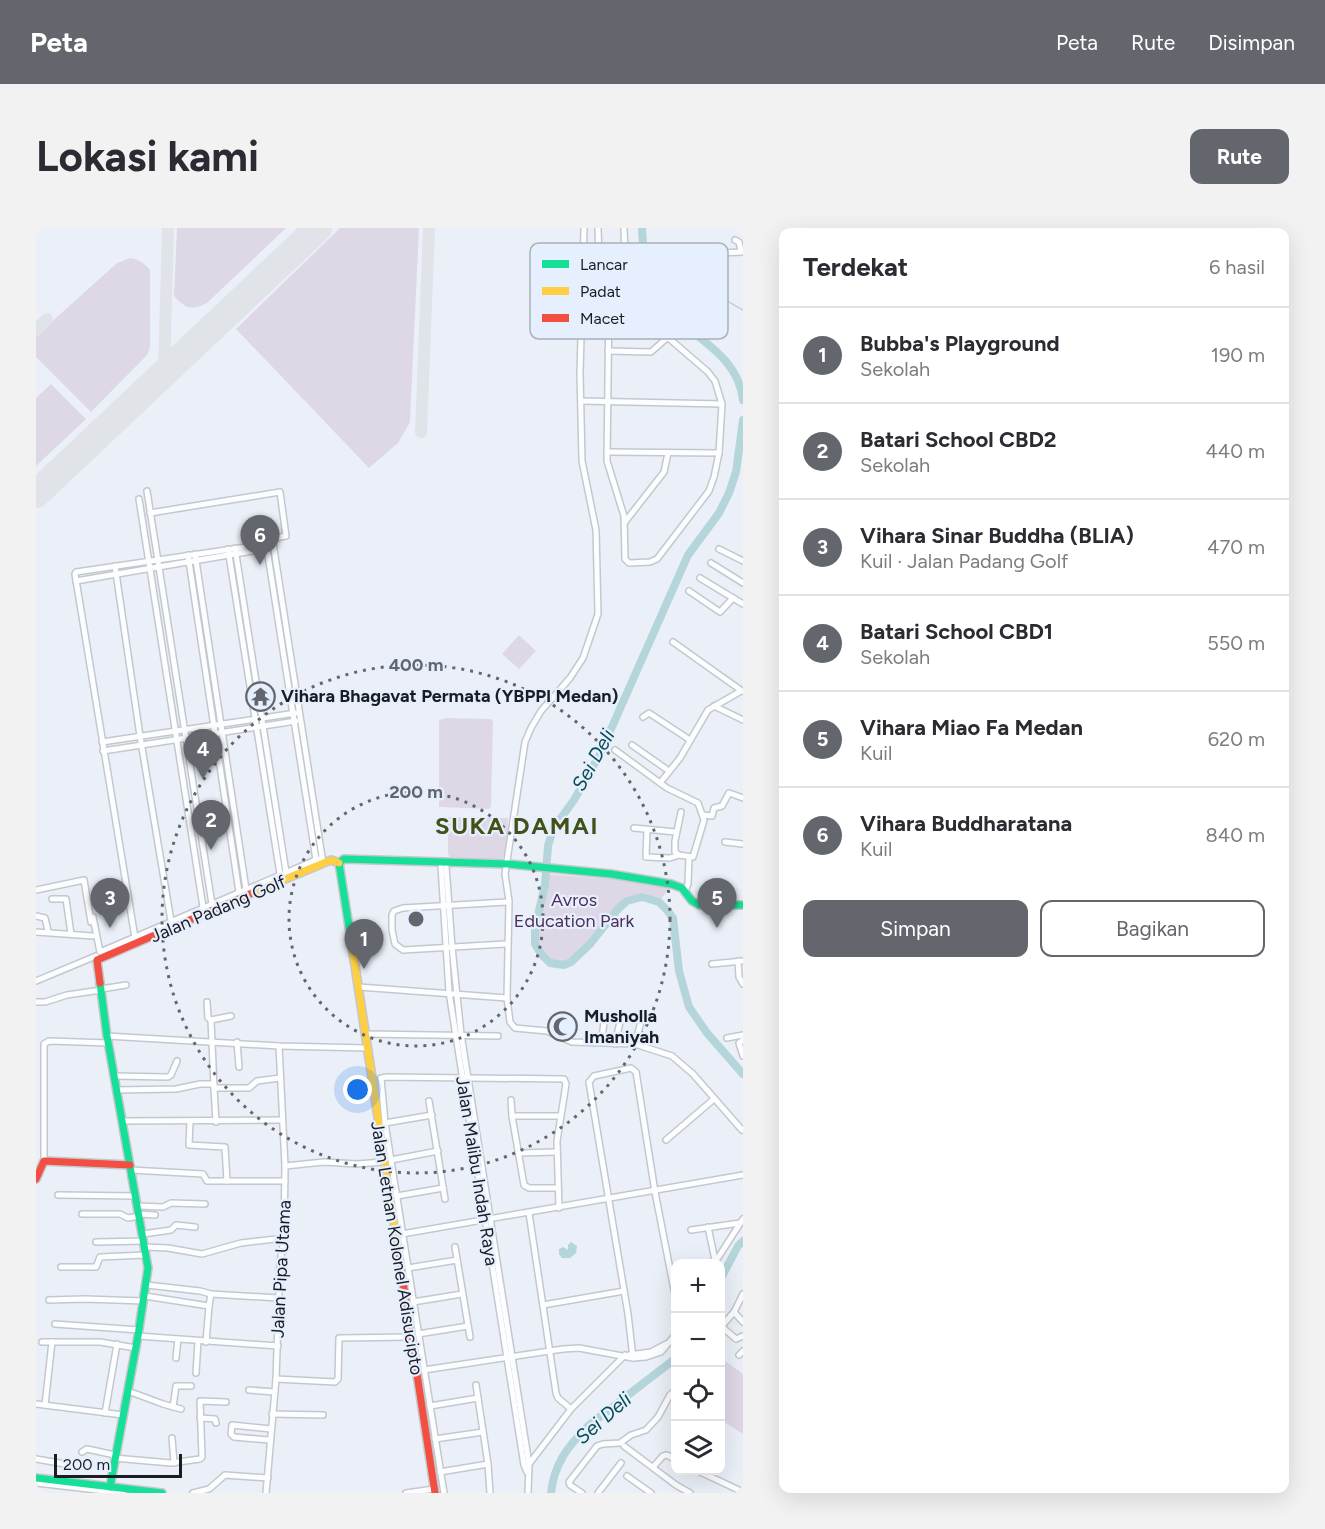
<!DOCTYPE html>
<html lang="id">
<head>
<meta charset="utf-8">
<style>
  :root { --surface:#fff; --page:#f2f2f3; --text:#2b2b33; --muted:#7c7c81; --line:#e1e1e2; --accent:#63676d }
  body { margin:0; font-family:Figtree,sans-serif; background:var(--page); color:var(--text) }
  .controls { position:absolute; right:18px; bottom:18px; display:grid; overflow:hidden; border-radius:12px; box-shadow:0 6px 24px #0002 }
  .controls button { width:54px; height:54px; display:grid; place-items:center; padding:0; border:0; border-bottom:2px solid var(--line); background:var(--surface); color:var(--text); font:30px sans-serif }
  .scale { position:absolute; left:18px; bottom:15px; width:128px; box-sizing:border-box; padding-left:6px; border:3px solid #1a1d22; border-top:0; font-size:16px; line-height:21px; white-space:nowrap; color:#1a1d22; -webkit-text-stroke:4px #e6effd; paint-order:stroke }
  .you { position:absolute; left:322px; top:862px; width:21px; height:21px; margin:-15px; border:4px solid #fff; border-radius:50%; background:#1a73e8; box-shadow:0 0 0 9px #1a73e833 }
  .badge { display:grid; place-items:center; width:39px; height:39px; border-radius:50%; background:var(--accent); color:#fff; font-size:20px; font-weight:700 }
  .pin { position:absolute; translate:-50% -50px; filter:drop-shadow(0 2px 3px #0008) }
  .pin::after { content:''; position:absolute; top:32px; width:21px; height:18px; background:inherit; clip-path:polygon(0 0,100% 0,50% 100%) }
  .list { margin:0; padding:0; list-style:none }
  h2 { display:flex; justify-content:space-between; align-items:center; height:78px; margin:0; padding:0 24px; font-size:26px }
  h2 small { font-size:20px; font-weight:400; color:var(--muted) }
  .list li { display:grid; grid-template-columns:39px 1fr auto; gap:18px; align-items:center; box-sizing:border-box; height:96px; padding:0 24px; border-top:2px solid var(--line) }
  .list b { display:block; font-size:22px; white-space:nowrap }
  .list p { margin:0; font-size:20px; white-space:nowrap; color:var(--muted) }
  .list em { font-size:20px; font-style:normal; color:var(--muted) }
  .actions { display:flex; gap:12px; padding:18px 24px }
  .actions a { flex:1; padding:14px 0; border:2px solid var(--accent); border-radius:12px; text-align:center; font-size:21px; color:var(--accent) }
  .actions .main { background:var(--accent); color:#fff }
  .icon { flex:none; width:33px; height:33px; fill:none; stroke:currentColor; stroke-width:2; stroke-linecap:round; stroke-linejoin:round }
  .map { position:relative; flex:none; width:707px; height:1265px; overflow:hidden; border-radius:12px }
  header { display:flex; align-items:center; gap:36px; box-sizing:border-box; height:84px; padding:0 30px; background:var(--accent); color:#fff }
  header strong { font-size:28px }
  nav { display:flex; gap:33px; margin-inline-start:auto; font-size:21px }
  .intro { display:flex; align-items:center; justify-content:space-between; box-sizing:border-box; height:144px; padding:0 36px }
  h1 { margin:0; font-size:42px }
  .button { padding:15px 27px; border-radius:12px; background:var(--accent); color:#fff; font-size:21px; font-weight:700 }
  main { display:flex; gap:36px; padding:0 36px }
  aside { flex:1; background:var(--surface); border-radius:12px; box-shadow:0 6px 24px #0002 }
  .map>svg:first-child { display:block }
</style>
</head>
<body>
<header>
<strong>Peta</strong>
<nav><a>Peta</a><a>Rute</a><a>Disimpan</a></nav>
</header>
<div class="intro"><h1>Lokasi kami</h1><a class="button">Rute</a></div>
<main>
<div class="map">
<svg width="707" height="1265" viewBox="0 0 707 1265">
  <rect width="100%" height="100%" fill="#ebf0f8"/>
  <g fill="#ded8e6">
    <path d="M141,0H250L171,75C155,83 150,81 138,68Z"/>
    <path d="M304,0H383L374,194L362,215L333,240L200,101Z"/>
    <path d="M94,30C103,31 108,35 114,42V119L111,127L55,184L0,129V108L81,35Z"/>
    <path d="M15,156L50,191L0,238V170Z"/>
    <path d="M483,407L500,423L483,441L466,426Z"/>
    <path d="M411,490L455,491L457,494L455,578L453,581L403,579V492Z"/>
    <path d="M412,589L472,590L471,625L462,634L416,633L412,626Z"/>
    <path d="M510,646L574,651L634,659L623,674C613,670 602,667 591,673C570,684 539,759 509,730C505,726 500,720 499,715C496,700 507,662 510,646Z"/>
    <path d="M685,1130L707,1146V1206L685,1192Z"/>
  </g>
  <path fill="#b4d5da" d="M535,1014L541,1018L540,1025L534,1030H526L523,1026V1021L527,1019L532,1022V1017Z"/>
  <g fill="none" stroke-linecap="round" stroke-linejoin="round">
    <path stroke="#b4d5da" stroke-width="1.5" d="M607,25L614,28L619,37L639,41L653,51L707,82"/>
    <g stroke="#b4d5da" stroke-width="8">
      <path d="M606,0C607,26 610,53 626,75C652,109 702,124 707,172"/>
      <path d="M707,192L700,244L693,265L683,285L652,327L564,526L538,572L517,601L512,618L509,657L499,700V716L505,726L514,735L528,737L535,734L554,716L582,681L591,673L606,669L623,674L631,682L637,690L643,743L653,779L671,805L707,846"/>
      <path d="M684,1052L702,1018L707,1013"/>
      <path d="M515,1265C518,1236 532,1218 552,1198L640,1130"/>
    </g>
    <g stroke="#e0e3e8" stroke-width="12">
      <path d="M0,102L11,91"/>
      <path d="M128,145L132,0"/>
      <path d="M385,204L393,0"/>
    </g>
    <path stroke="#e0e3e8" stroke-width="28" d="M0,266L282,0"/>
    <defs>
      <g id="street">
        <path d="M548,0L544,145L546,233L560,302L562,386L547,430L534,450L505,483L495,500L489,514L469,646L473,673L471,770L474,794L479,800L511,803L536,814L599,816L636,828L657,846L706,902"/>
        <path d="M562,0L563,30L573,72L571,233L588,288L589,331L593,335L614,334L621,331L673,263L678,249L683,225L686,176L679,153L672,144L614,94C596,67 588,32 588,0"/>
        <path d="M699,12L703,14L705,23"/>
        <path d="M683,25L707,24"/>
        <path d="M572,123L615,124L632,109"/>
        <path d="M545,173L686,176"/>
        <path d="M571,224L683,225"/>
        <path d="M111,263L176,676"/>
        <path d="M103,271L167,679"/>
        <path d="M114,285L244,264L250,308L227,312"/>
        <path d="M589,294L628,244L632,225"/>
        <path d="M230,315L281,638"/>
        <path d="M199,320L250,644"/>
        <path d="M192,321L244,646"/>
        <path d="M683,321L707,333"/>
        <path d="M159,326L210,661"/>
        <path d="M152,327L203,664"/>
        <path d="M675,335L707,355"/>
        <path d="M79,338L104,508L135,693"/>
        <path d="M664,350L707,376"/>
        <path d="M40,353L234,320"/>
        <path d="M653,363L684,384L697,370"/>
        <path d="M637,414L706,463"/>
        <path d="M678,478L707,492"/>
        <path d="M607,489L613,485L654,512"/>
        <path d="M66,514L260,485"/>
        <path d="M596,517L633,543"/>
        <path d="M579,522L631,560L662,575L668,592L657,629L643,627L639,624V613L645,584"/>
        <path d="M67,523L260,493"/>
        <path d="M624,555L644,530L672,482L705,463"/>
        <path d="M667,587L676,588L678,580L686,578L693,565L707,570"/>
        <path d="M598,600L640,604"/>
        <path d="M611,602L610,629L634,630L643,627"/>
        <path d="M689,614L707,616"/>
        <path d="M405,638L413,764L488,1237L491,1244"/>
        <path d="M410,638L416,719L425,806L493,1236L492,1265"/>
        <path d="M0,662L48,652L55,694"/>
        <path d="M649,663L652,656L653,629"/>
        <path d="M16,671H30L35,706"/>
        <path d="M0,688L9,690L12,703"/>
        <path d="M57,689L64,724L282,631"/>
        <path d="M0,704L57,708"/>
        <path d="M100,716L39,346L40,344L237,315L287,635"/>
        <path d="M469,716L367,722L359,716L356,702V687L358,683L367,680L471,674"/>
        <path d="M702,733L703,749L707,756"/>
        <path d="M676,736L707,733"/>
        <path d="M0,753L60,728"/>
        <path d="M323,759L471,770"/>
        <path d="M65,761L90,757"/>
        <path d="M0,774H9L31,767L65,762"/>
        <path d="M171,774L172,790L175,792"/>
        <path d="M195,788L175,792L178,860H213L221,853L244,850"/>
        <path d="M329,806L462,808"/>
        <path d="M71,808L243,818L331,820"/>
        <path d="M691,810L707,807"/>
        <path d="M707,812L703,815L707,828"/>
        <path d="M201,814L203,839"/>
        <path d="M559,815L566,810L568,794"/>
        <path d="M579,816L584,794"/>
        <path d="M599,816L606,790"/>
        <path d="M78,848L132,849L135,847L141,833"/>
        <path d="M178,860L180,894"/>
        <path d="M81,862L140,861L164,856H178"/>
        <path d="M475,872L476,888L488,957L493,960H522"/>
        <path d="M393,873L409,971"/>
        <path d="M476,888H524"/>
        <path d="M86,893L246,892"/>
        <path d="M154,894L153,917L189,919L191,953"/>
        <path d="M349,895L396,887"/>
        <path d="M630,912L678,871"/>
        <path d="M482,925L521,924"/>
        <path d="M355,932L402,923"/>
        <path d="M8,933V816L13,813L73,815"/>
        <path d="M249,938L288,934L321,936L347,934"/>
        <path d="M95,942L167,946L171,953H249"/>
        <path d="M22,967L100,968"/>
        <path d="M361,968L407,960"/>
        <path d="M102,978L127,979L135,975L169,976"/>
        <path d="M493,985L520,1165L522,1170L535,1181"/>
        <path d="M46,986H84L92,990L104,988"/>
        <path d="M103,986L119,987"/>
        <path d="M672,999L679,1032"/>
        <path d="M655,1002L704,995"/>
        <path d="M107,1006L135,1002L140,997L159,999"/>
        <path d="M366,1006L707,947"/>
        <path d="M60,1014L108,1013"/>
        <path d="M109,1019L132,1020L166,1026L205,1015L248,1010"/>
        <path d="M419,1019L434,1109"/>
        <path d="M678,1036L707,991"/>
        <path d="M25,1039H60L64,1029L110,1027"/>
        <path d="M372,1040L421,1032"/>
        <path d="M111,1057L164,1063L175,1066L242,1070"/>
        <path d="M109,1068L173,1078L175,1066"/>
        <path d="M13,1072L49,1071L108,1073"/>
        <path d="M377,1074L426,1066"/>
        <path d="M507,1077L588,1063"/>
        <path d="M698,1084L707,1094"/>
        <path d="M19,1096L103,1102"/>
        <path d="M686,1099L700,1111L707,1108"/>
        <path d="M684,1100L698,1084L707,1066"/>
        <path d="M382,1106L432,1098"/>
        <path d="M102,1108L242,1118"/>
        <path d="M6,1114H64L100,1120"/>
        <path d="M170,1114L173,1078"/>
        <path d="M593,1127L615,1124L630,1116"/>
        <path d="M703,1127L707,1123"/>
        <path d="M140,1130L142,1111"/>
        <path d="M597,1130L592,1086L553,854L558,848L595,840L600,844L619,964L640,1072"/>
        <path d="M388,1142L527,1121L543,1120L597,1130L610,1129L625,1124L640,1106"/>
        <path d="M160,1145L162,1113"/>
        <path d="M240,1151L299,1154L302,1151L303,1110L375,1109"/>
        <path d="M440,1157L452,1236L454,1265"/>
        <path d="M213,1162L239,1164"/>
        <path d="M92,1163L127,1176L145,1181"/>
        <path d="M0,1176L87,1187"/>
        <path d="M9,1177L16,1114"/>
        <path d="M394,1178L442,1170"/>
        <path d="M137,1179L140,1158H155"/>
        <path d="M69,1185L81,1116"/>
        <path d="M236,1186L287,1187"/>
        <path d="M164,1190L179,1191L180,1195"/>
        <path d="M136,1210L138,1235"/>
        <path d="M399,1211L447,1204"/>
        <path d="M233,1212L198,1209L195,1206L196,1197L235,1201"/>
        <path d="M588,1218L640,1257L654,1265"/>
        <path d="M46,1224L51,1221L79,1227"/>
        <path d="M78,1230L135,1235L164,1231L166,1229L164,1173L190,1174"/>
        <path d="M0,1231L29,1236"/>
        <path d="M493,1236L535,1181L589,1127"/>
        <path d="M617,1239L627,1228L631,1227L640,1232"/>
        <path d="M660,1242L707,1264"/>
        <path d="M404,1244L452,1236"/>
        <path d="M591,1248L615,1265"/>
        <path d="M0,1255L87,1265"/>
        <path d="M157,1265L173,1261L189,1247L232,1250"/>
        <path d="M230,1265L240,1151L244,1035L248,1010L249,938L243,818"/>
        <path d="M370,1265L398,1261"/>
        <path d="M408,1265L349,895L345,850L351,849L528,851L530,856L521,913L523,980"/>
        <path d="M546,1265L534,1257L533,1254L561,1218L567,1216L584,1215L595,1207L610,1202L622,1189L634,1167L640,1161"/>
        <path d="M562,1265L585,1235"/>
      </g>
      <g id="fast">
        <path d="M316,718L303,635L308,631L472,636L575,646L635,656L646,660L656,673L663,677H707"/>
        <path d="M64,755L71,808L112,1040L102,1108L74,1259"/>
        <path d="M0,1250L126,1265"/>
      </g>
      <g id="slow">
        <path d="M216,665L295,632L303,635"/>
        <path d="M316,718L362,1021"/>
      </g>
      <g id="jam">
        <path d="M64,755L61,732L216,665"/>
        <path d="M0,951L8,933L94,937"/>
        <path d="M362,1021L399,1265"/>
      </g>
    </defs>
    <use href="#street" stroke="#c4c8ce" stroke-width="8"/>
    <use href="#fast" stroke="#c4c8ce" stroke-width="10"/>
    <use href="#slow" stroke="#c4c8ce" stroke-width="10"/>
    <use href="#jam" stroke="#c4c8ce" stroke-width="10"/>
    <use href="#street" stroke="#fcfdfe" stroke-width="5"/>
    <use href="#fast" stroke="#16e098" stroke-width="7"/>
    <use href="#slow" stroke="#ffcf43" stroke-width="7"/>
    <use href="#jam" stroke="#f24e42" stroke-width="7"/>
  </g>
  <g fill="none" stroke="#63676d" stroke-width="3" stroke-dasharray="3 6">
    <circle cx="380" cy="691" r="127"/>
    <circle cx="380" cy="691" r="254"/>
  </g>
  <defs>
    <symbol id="temple-ring" viewBox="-11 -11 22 22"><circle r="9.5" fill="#e6effd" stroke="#63676d" stroke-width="1.5"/><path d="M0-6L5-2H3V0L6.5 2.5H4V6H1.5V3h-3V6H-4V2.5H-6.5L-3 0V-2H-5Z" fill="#63676d"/></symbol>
    <symbol id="mosque-ring" viewBox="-11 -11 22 22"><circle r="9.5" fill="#e6effd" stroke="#63676d" stroke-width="1.5"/><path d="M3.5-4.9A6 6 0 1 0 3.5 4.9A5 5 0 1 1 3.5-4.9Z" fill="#63676d"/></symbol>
  </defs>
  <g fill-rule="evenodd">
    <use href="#temple-ring" x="208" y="452" width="33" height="33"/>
    <use href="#mosque-ring" x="510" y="782" width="33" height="33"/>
  </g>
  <g text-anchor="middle" stroke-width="4.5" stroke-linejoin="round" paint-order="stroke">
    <g font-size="18" font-weight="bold" fill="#1a1d22" stroke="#e6effd" text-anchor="start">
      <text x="245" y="474">Vihara Bhagavat Permata (YBPPI Medan)</text>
      <text x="548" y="794">Musholla<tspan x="548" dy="21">Imaniyah</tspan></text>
    </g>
    <g font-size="18" fill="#4e2e57" stroke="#e6effd">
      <text x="538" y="678">Avros<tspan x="538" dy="21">Education Park</tspan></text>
    </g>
    <g font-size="18" fill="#1a1d22" stroke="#e6effd">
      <text transform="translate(182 681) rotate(-23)" y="6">Jalan Padang Golf</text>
      <text transform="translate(441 943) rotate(81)" y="6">Jalan Malibu Indah Raya</text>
      <text transform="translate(361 1020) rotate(81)" y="6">Jalan Letnan Kolonel Adisucipto</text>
      <text transform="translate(245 1041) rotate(-87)" y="6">Jalan Pipa Utama</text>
    </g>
    <g font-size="20" font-style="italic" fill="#084c52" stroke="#e6effd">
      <text transform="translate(557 532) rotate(-61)" y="7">Sei Deli</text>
      <text transform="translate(567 1190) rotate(-41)" y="7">Sei Deli</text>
    </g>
    <g font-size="24" font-weight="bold" letter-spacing="1.5" fill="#455017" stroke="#e6effd">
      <text x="481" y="606">SUKA DAMAI</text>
    </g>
  </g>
  <rect x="494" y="15" width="198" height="96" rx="9" fill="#e6effd" stroke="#a9b0bb" stroke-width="1.5"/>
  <rect x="506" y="32" width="27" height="8" fill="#16e098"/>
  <rect x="506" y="59" width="27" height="8" fill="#ffcf43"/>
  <rect x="506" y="86" width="27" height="8" fill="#f24e42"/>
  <g font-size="16" fill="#1a1d22">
    <text x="544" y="42">Lancar</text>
    <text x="544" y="69">Padat</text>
    <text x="544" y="96">Macet</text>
  </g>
  <circle cx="380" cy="691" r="9" fill="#63676d" stroke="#e6effd" stroke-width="3"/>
  <g font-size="18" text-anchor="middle" font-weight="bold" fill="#63676d" stroke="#e6effd" stroke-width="4.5" stroke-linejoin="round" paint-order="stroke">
    <text x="380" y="443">400 m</text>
    <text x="380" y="570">200 m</text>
  </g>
</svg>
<div class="controls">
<button>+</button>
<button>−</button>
<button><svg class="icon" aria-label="locate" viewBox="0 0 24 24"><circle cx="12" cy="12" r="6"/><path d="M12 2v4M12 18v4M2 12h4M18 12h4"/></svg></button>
<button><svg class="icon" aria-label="layers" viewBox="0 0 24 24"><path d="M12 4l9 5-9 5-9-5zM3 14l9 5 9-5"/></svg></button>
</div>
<div class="scale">200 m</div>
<div class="you"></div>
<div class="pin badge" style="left:328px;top:741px">1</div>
<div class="pin badge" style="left:175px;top:622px">2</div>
<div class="pin badge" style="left:74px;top:700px">3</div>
<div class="pin badge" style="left:167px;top:551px">4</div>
<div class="pin badge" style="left:681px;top:700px">5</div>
<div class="pin badge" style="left:224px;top:337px">6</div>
</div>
<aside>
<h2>Terdekat<small>6 hasil</small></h2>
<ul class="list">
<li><span class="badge">1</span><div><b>Bubba's Playground</b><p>Sekolah</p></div><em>190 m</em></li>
<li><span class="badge">2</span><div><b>Batari School CBD2</b><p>Sekolah</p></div><em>440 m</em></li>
<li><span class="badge">3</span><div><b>Vihara Sinar Buddha (BLIA)</b><p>Kuil · Jalan Padang Golf</p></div><em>470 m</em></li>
<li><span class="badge">4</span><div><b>Batari School CBD1</b><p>Sekolah</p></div><em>550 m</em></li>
<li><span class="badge">5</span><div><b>Vihara Miao Fa Medan</b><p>Kuil</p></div><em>620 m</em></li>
<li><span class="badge">6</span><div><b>Vihara Buddharatana</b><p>Kuil</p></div><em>840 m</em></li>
</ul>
<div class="actions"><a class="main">Simpan</a><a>Bagikan</a></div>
</aside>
</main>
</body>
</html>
